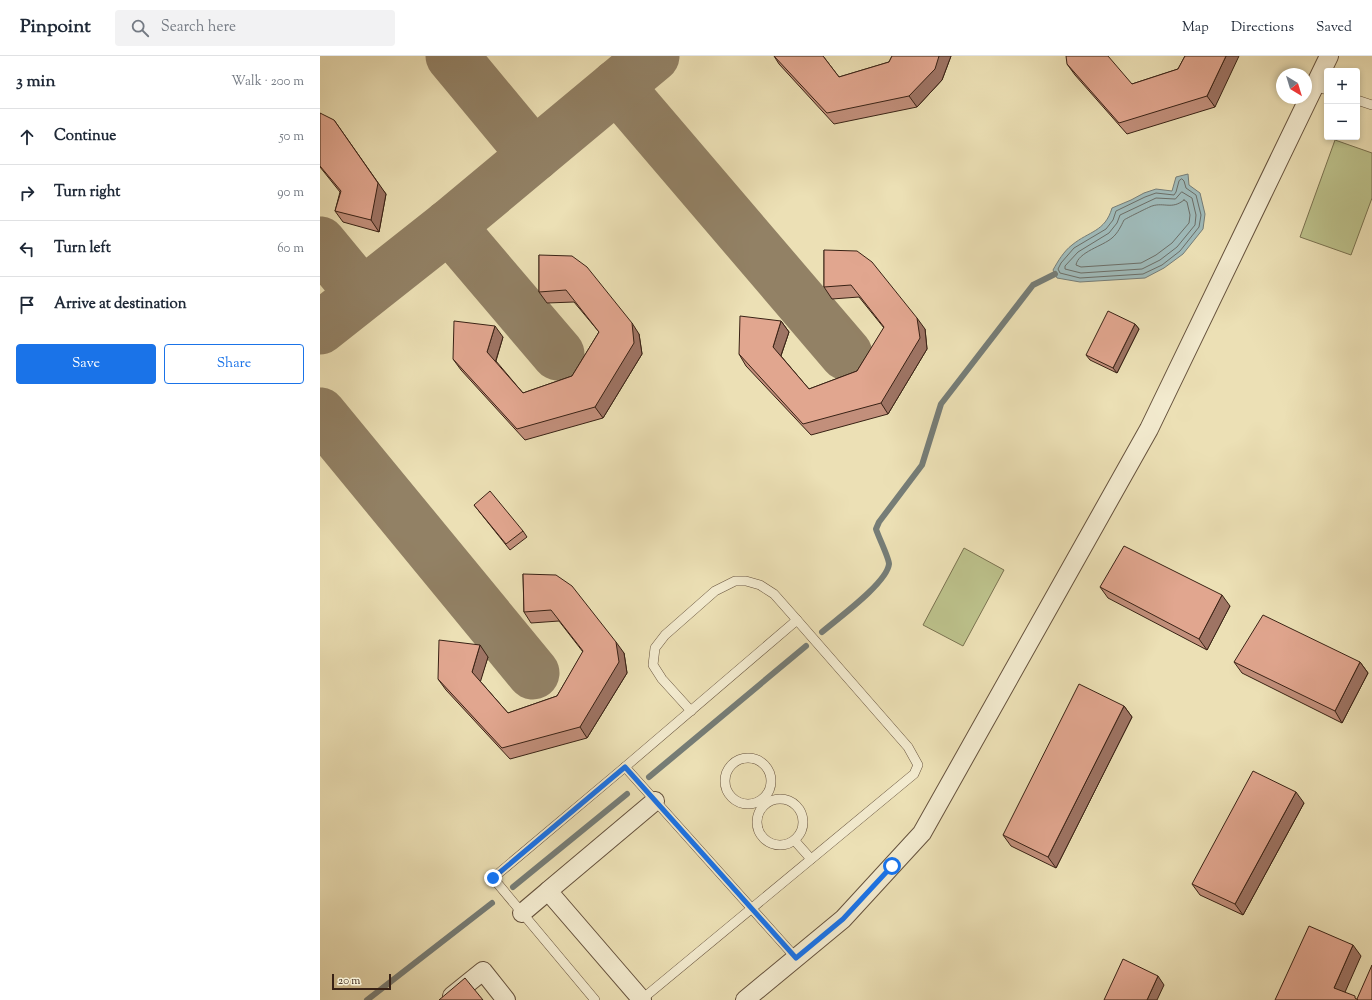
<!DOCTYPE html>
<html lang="en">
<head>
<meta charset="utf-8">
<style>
  :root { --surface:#fff; --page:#f2f2f3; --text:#1f2937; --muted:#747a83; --line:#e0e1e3; --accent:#1a73e8 }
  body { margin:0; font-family:"Sorts Mill Goudy",serif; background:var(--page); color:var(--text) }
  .controls { position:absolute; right:12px; top:12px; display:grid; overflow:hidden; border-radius:4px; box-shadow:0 2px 6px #0003 }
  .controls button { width:36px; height:36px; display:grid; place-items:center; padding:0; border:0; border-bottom:1px solid var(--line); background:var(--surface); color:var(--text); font:20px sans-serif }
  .compass { position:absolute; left:956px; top:12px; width:36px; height:36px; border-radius:50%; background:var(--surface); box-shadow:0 2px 6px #0003; rotate:142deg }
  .scale { position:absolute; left:12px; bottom:10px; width:59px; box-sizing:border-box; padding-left:4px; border:2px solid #392215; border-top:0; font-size:11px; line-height:14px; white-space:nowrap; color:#392215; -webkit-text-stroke:3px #f3ebcf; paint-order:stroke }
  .stop { position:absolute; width:12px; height:12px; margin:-9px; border:3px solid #1a73e8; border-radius:50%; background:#fff }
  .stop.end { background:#1a73e8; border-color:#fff; box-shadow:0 1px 4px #0008 }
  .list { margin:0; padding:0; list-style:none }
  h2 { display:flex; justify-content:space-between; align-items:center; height:52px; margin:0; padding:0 16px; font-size:17px }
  h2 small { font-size:13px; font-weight:400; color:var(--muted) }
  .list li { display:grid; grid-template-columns:26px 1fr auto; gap:12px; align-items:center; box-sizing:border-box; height:56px; padding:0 16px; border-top:1px solid var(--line) }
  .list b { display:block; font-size:15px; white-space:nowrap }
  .list em { font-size:13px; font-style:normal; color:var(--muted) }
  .actions { display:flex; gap:8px; padding:12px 16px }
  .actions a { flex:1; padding:9px 0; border:1px solid var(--accent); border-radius:4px; text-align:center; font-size:14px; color:var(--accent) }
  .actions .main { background:var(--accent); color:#fff }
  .icon { flex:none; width:22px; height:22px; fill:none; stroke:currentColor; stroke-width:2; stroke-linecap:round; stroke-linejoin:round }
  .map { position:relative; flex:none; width:1052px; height:944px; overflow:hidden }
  header { display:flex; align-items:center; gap:24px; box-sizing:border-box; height:56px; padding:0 20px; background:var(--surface); border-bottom:1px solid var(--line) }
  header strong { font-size:19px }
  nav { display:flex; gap:22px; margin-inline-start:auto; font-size:14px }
  .search { width:280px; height:36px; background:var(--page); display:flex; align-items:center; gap:10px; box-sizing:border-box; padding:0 14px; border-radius:4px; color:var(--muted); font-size:15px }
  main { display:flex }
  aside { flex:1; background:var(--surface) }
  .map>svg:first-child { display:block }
</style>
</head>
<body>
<header>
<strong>Pinpoint</strong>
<div class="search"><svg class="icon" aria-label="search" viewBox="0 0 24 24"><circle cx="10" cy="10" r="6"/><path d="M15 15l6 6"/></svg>Search here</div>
<nav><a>Map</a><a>Directions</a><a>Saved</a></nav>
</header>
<main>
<aside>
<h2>3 min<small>Walk · 200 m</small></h2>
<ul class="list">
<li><svg class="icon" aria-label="ahead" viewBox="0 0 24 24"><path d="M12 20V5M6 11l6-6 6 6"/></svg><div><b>Continue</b></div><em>50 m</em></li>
<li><svg class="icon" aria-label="right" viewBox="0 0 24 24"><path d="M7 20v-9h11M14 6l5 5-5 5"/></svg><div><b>Turn right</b></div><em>90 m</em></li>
<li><svg class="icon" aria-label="left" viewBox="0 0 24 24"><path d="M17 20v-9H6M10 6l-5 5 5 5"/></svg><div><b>Turn left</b></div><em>60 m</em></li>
<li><svg class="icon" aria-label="arrive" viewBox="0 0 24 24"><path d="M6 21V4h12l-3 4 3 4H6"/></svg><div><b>Arrive at destination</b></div></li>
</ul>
<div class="actions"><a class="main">Save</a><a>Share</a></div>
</aside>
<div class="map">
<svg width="1052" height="944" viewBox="0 0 1052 944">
  <rect width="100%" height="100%" fill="#ece0b5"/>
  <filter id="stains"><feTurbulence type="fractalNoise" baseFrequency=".005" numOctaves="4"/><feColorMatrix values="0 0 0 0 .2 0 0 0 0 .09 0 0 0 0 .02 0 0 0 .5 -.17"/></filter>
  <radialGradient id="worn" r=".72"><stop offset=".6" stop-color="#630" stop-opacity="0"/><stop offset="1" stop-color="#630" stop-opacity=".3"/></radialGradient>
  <g fill="#bcc18b" stroke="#7a7250">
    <path d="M1015,84L1052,97V142L1031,199L980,181Z"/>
    <path d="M644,492L684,514L643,590L603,569Z"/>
  </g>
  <path fill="#9fbab9" stroke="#767d77" d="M868,118L869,129L880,137L885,158L883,173L863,198L844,212L825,222L760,226L737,222L733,214C738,205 744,195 752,189C769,175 785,176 792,152L811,144L824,137L836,133L852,135L856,121Z"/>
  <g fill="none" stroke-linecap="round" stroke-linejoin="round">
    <g stroke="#6c6e67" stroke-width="1">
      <path d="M862,123L864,125L866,132L876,139L881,159L879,171L860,195L842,209L823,218L760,222L740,217L738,213L741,207L754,192L786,173L793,164L796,155L825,141L836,137L854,139L856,136L859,125Z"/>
      <path d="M862,136L872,142L876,159L875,169L857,191L840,204L822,213L761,217L745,213V210L758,196L789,177L797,167L800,159L836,142L855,143Z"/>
      <path d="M864,144L867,146L870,159L869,167L852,187L836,199L821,207L761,211L756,209C758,196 783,190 792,182C798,177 801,170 804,164C805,163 829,151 832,150C844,146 852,154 864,144Z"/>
    </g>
    <g stroke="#767d77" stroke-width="6">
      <path d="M502,576C517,563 567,527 569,508C569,502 558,480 556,473L559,466L602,409L621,348L713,229L735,218"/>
      <path d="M329,721L486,590"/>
      <path d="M193,831L307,738"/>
      <path d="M47,944L172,847"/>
    </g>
    <g stroke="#928165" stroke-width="53">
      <path d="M132,0L214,99"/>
      <path d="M297,30L526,298"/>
      <path d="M129,170L238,298"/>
      <path d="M0,187L42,238"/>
      <path d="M0,272L129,170L333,0"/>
      <path d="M0,358L213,617"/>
    </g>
    <defs>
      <g id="service">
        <path d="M995,30L1007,34"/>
        <path d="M1037,44L1052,49"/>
        <path d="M371,655L342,623L333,609L335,592L345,579L395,535L415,525H426L440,529L454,538L477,564"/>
        <circle cx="428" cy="725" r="23"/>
        <path d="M305,711L476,902"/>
        <circle cx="460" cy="766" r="23"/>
        <path d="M475,785L491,803"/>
        <path d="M275,944L173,822L305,711L477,564L588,691L598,709L594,718L321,944"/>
      </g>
      <g id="minor">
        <path d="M202,857L228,835"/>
        <path d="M132,940L163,915L186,944"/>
        <path d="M322,944L228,835L335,745"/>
        <path d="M425,944L523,863L602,777L829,373L1009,0"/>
      </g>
    </defs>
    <use href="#service" stroke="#66523d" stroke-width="10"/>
    <use href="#minor" stroke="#66523d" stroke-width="20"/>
    <use href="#service" stroke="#f3ebcf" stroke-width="9"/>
    <use href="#minor" stroke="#f3ebcf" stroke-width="18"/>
  </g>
  <g fill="#c28f7b" stroke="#392215">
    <path d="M454,0H503L519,21L569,6L572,0H631L622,24L597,51L514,68L459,8Z"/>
    <path d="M865,0L895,51L807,78L755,19L747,8L812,28L858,13Z"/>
    <path d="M0,57L66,138L59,176L23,166L15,155L20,136L0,111Z"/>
    <path d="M504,194L605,273L607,293L568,358L491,379L426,310L419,298L461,265L469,276L461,300L489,333L537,315L564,272L539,241L512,243L504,231Z"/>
    <path d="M219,199L319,278L322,298L283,362L205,384L141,314L133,303L183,281L176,305L203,337L252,320L279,276L254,246L227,247L219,236Z"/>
    <path d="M815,268L819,273L797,317L770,304L766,299Z"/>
    <path d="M154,449L203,475L207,481L190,494Z"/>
    <path d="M203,518L304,597L307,617L267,682L190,703L126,634L118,623L168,601L160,625L188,657L237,640L263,596L239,565L211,567L204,556Z"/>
    <path d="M780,531L910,550L887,594L788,542Z"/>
    <path d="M914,606H1040L1048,617L1022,667L922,617Z"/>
    <path d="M804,650L812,661L736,812L691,790L683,779Z"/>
    <path d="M984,747L923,859L880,839L872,828Z"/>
  </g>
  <g fill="#9e7464" stroke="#392215">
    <path d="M619,0H631L622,24L597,51L589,40Z"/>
    <path d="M906,0H919L895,51L887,40Z"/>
    <path d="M14,64L66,138L59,176L51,164Z"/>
    <path d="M597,262L605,273L607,293L568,358L561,347Z"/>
    <path d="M461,265L469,276L460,302L453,291Z"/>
    <path d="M312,267L319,278L322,298L283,362L275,351Z"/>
    <path d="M815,268L819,273L797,317L793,312Z"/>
    <path d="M175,270L183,281L175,307L167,296Z"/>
    <path d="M902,539L910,550L887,594L879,583Z"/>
    <path d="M296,586L304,597L307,617L267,682L260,671Z"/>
    <path d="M160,589L168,601L160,627L152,616Z"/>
    <path d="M1040,606L1048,617L1022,667L1015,655Z"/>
    <path d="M804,650L812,661L736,812L728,801Z"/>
    <path d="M976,736L984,747L923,859L915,848Z"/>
    <path d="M1033,889L1041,900L1022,943L1014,932Z"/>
    <path d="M838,920L844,929L837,944H827Z"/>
  </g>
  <g fill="#e1a68f" stroke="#392215">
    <path d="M454,0H503L519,21L569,6L572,0H619L615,13L589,40L507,57Z"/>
    <path d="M746,0H788L812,28L858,13L865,0H906L887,40L799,67L747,8Z"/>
    <path d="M0,57L14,64L58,127L51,164L15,155L21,135L0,110Z"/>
    <path d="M504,194L537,195L552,206L597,262L600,282L561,347L483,368L419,298L420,260L461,265L453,291L489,333L537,315L564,271L531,229L504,231Z"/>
    <path d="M219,199L252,200L267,211L312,267L314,287L275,351L197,373L133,303L134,265L175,270L167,296L203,337L252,320L279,276L246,234L219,236Z"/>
    <path d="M788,255L815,268L793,312L766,299Z"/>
    <path d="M170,435L203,475L186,488L154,449Z"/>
    <path d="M804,490L902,539L879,583L780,531Z"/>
    <path d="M203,518L236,519L252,530L296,586L299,606L260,671L182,692L118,623L119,584L160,589L152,616L188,657L237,640L263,595L231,554L204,556Z"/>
    <path d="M943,559L1040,606L1015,655L914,606Z"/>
    <path d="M759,628L804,650L728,801L683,779Z"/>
    <path d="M933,715L976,736L915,848L872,828Z"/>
    <path d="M989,870L1033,889L1014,932L1035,940V942L1038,944H955Z"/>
    <path d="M803,903L838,920L827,944H784Z"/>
    <path d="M1052,909V944H1038L1037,943Z"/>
    <path d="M145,922L163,944H119Z"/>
  </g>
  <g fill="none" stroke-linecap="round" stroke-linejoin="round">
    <path stroke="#1a73e8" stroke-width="5" d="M173,822L305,711L476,902L523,863L572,810"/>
  </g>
  <rect width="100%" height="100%" filter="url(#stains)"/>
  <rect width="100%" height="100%" fill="url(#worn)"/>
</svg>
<div class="controls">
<button>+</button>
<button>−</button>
</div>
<svg class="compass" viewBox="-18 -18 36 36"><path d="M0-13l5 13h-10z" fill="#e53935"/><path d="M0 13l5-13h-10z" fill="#747a83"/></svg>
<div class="scale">20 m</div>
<div class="stop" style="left:572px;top:810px"></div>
<div class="stop end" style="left:173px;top:822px"></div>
</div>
</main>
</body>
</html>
